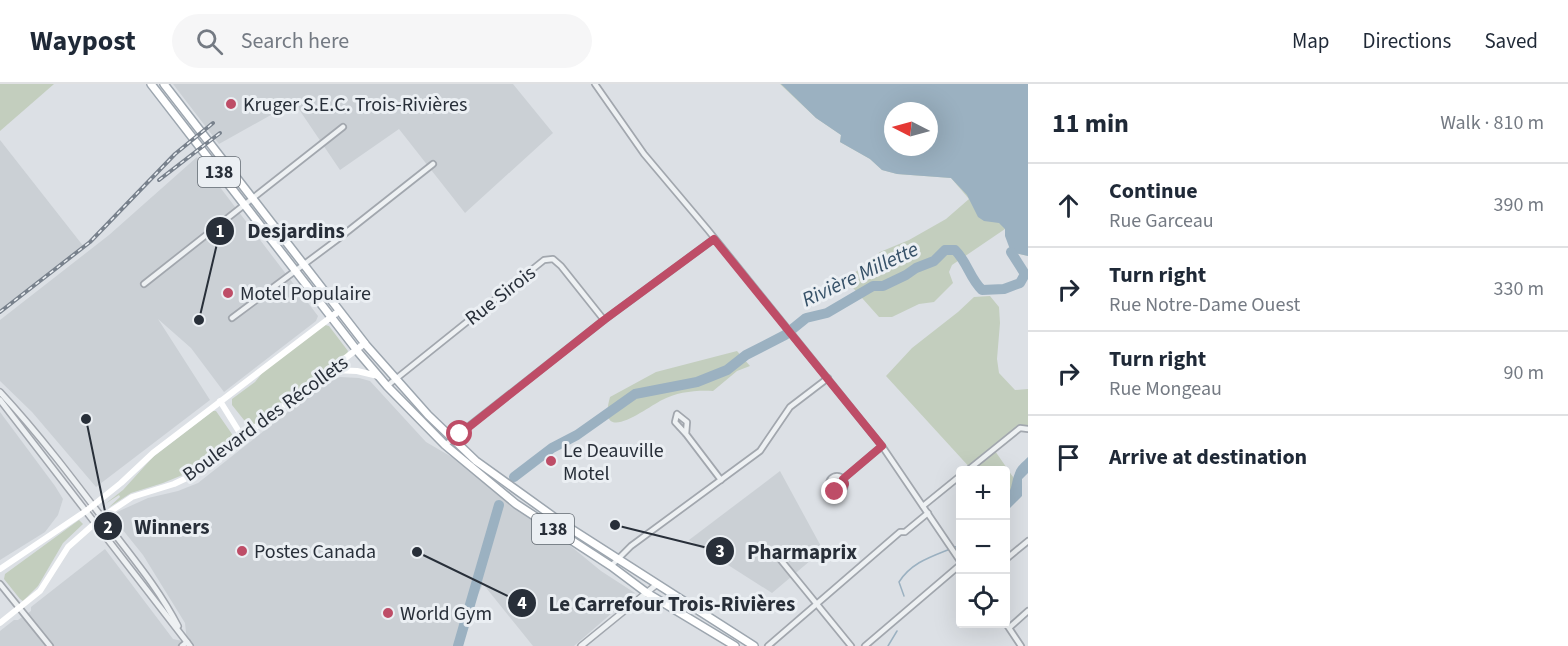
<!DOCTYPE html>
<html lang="en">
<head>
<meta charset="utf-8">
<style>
  :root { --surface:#fff; --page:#f6f6f7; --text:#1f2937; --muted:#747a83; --line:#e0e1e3 }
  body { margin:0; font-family:"Source Sans 3",sans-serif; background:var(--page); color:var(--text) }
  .controls { position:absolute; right:18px; bottom:18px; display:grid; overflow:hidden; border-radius:6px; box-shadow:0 6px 24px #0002 }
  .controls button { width:54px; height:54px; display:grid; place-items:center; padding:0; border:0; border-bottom:2px solid var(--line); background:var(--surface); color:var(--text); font:30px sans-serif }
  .compass { position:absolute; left:884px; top:18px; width:54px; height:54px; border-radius:50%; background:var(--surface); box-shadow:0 6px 24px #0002; rotate:276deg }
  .stop { position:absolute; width:18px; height:18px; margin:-14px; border:4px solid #be4d67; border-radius:50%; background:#fff }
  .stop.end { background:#be4d67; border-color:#fff; box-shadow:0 2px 6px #0008 }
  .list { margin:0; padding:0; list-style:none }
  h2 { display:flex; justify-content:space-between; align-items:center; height:78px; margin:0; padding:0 24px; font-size:26px }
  h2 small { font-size:20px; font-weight:400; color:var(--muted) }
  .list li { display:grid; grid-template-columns:39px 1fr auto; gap:18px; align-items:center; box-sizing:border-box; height:84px; padding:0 24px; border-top:2px solid var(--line) }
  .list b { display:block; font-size:22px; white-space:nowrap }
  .list p { margin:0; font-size:20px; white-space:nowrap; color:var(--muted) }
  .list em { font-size:20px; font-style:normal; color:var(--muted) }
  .icon { flex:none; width:33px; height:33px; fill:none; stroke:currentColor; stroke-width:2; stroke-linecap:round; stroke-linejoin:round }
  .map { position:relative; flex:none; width:1028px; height:562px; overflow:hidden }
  header { display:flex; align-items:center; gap:36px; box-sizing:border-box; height:84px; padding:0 30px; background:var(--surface); border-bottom:2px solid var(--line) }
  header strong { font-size:28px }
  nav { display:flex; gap:33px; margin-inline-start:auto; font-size:21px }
  .search { width:420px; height:54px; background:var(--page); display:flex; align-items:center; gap:15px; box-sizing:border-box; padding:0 21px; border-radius:33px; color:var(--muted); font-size:22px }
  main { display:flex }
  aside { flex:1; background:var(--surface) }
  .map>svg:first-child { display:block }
</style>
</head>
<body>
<header>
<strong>Waypost</strong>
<div class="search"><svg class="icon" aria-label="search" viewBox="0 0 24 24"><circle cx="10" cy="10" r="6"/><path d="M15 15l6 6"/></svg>Search here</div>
<nav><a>Map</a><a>Directions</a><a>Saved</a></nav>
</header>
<main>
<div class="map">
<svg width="1028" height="562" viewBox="0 0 1028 562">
  <rect width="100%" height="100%" fill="#dce0e5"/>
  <g fill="#cbd0d5">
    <path d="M173,0H513L553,49L465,129L399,45L340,86L294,18L219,60Z"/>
    <path d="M0,56L84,163L0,228Z"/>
    <path d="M197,73L318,232L316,237L224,308L191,264L158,235L210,316L96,403L32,328L0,297V236L109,151Z"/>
    <path d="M340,293L359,294L370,297L426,358L469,383L510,417L556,450L601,487L635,509L574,562H533L483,500L462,544L461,562H191L187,558L185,539L143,471L118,440L117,428L148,414L178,407L198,399L322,301Z"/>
    <path d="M0,328L55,402L63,415L58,431L45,448L0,476Z"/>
    <path d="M780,387L823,466L772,509L689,456Z"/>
    <path d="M105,465L173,555L187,558L182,562H0V547L14,536H18L31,527V523Z"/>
  </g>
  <g fill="#c3cebe" fill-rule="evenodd">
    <path d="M0,0H54L0,47Z"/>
    <path d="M780,0H913L1028,172L1011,168L1005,145L952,181L949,188L953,199L934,218L919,220L892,233H879L846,196L880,168L909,156L946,135L969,115L951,94L897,90L882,86L870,75L840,58L841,51L816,34ZM893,27H929V63H893Z"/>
    <path d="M990,212L999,223L1000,239L997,275L999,289L1015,306L1028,305V345L1023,341L993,364L1022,406L1006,421L1005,386H972L886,292L912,264L958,228L974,213Z"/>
    <path d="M325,241L329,242L348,267L347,270L253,342L248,341L232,321V315L255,298L263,288Z"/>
    <path d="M737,267L750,282L737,287L713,307C696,306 677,308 662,316C646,324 596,364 610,313L656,288Z"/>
    <path d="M213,327H216L234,353L185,390L163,399L131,409L108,424L120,413L119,411L105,420L123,406L153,373Z"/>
    <path d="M79,436L83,440L63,459L38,502L23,517L20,515L4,495L5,490Z"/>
  </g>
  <g fill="#9bb1c1" fill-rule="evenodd">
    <path d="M781,0H1028V172L1011,168L1005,152V145L999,139L984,137L978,133L967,111L951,94L897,90L882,86L870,75L840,58L841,51L816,34ZM893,27H929V63H893Z"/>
    <path d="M1028,373V389L1022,395V412L1010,424L1008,442L1006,446V412C1013,405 1011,398 1015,389C1017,382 1023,378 1028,373Z"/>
  </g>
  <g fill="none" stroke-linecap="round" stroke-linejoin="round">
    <g stroke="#9bb1c1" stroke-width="1.5">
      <path d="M954,463L960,462"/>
      <path d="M904,512L899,498C911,479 930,473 950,465"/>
      <path d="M888,562L897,547"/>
    </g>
    <g stroke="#9bb1c1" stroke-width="10">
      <path d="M514,393L552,364L577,351L635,310L697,298L727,286L746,271L785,251L806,234L827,229L873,202H883L906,191L916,184L934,177L945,166H955C968,179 969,193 982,206L1004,205L1020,199L1025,190L1011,168"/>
      <path d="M458,562L499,421"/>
    </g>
    <defs>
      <g id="minor">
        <path d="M595,0L644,70L708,146L882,362L960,477"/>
        <path d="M144,200L343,43"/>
        <path d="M232,234L338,155L433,80"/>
        <path d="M387,302L544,176L553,175L561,182L604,236"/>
        <path d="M686,350L687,338L677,330L675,338L686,350L721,396"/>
        <path d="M445,361L604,236L714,155"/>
        <path d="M968,386L1020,344L1028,345"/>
        <circle cx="837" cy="400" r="8"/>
        <path d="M843,395L882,362"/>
        <path d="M923,422L960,392"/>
        <path d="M780,475L851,562"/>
        <path d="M1005,476L1028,457"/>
        <path d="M611,482L631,462L760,367L790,323L828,294"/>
        <path d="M0,500L50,562"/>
        <path d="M1005,538L1021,562"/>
        <path d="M1010,543L1028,527"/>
        <path d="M182,562L187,558"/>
        <path d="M768,562L900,448H905L928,429"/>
        <path d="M865,562L960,481"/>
      </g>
      <g id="tertiary">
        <path d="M0,308C39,350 73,395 107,440C132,473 159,505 178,542"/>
        <path d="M0,316L190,562"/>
        <path d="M581,562L656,501"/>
      </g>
      <g id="primary">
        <path d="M151,0L359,269L387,302L445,361L516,420L611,482L647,509L735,562"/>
        <path d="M164,0L366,261L428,331L453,355L476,377L565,441L754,562"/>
      </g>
    </defs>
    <use href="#minor" stroke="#a2a7ae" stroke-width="8"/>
    <use href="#tertiary" stroke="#a2a7ae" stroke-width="8"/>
    <use href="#primary" stroke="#9da6af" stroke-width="10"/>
    <use href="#minor" stroke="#eef1f3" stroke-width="4.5"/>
    <use href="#tertiary" stroke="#eef1f3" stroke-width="5"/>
    <g stroke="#fff" stroke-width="6">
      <path d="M333,286L357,287L378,292"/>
      <path d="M220,317L243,354"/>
      <path d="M0,485L86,427L121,399L153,369L339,227"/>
      <path d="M0,539L40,507L68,463L102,433L132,413L174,400L193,391L365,259"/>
    </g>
    <use href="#primary" stroke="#fff" stroke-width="7"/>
    <defs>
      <g id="rail">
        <path d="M159,96L220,49"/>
        <path d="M0,228L90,158L175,70L213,39"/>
      </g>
    </defs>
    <use href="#rail" stroke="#78818c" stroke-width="4"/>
    <use href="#rail" stroke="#ebeff3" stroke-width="1.5" stroke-dasharray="4.5" stroke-linecap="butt"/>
  </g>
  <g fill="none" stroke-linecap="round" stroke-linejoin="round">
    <path stroke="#be4d67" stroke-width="8" d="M460,350L604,236L714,155L882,362L843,395L845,400L842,406L835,408"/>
  </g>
  <g fill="#be4d67" stroke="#ebeff3" stroke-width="2">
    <circle cx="231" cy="20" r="6"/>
    <circle cx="228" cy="209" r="6"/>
    <circle cx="551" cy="377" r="6"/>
    <circle cx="242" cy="467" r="6"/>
    <circle cx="388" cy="529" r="6"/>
  </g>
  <g text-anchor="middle" stroke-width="6" stroke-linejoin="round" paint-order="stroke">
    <g fill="#ebeff3" stroke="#626971" stroke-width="1.5">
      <rect x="198" y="73" width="42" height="30" rx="4.5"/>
      <rect x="532" y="430" width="42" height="30" rx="4.5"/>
    </g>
    <g font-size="18" font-weight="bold" fill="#282f39">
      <text x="219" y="94">138</text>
      <text x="553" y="451">138</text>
    </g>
    <g font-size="20" fill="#282f39" stroke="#ebeff3" text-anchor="start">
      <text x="243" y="27">Kruger S.E.C. Trois-Rivières</text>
      <text x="240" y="216">Motel Populaire</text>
      <text x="563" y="373">Le Deauville<tspan x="563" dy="23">Motel</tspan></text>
      <text x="254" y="474">Postes Canada</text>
      <text x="400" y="536">World Gym</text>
    </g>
    <g font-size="20" fill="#282f39" stroke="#ebeff3">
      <text transform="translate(500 211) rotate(-38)" y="7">Rue Sirois</text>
      <text transform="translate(265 334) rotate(-36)" y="7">Boulevard des Récollets</text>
    </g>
    <g font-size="21" font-style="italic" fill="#365168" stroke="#ebeff3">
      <text transform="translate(860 190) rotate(-25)" y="7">Rivière Millette</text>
    </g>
  </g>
  <path fill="none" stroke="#282f39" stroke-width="2" d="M199 236L220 147M86 335L108 442M615 441L720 467M417 468L522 519"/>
  <g fill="#282f39" stroke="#ebeff3" stroke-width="2">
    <circle cx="199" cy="236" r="6"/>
    <circle cx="86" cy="335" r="6"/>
    <circle cx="615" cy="441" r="6"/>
    <circle cx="417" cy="468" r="6"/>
    <circle cx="220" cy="147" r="15"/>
    <circle cx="108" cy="442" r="15"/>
    <circle cx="720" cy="467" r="15"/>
    <circle cx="522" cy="519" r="15"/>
  </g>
  <g font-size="18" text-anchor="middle" font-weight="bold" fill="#fff">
    <text x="220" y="153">1</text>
    <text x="108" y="449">2</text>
    <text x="720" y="473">3</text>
    <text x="522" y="525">4</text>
  </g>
  <g font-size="21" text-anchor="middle" font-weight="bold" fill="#282f39" stroke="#ebeff3" stroke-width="6" stroke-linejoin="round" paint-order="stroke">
    <text x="296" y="154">Desjardins</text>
    <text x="172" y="450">Winners</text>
    <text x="802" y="475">Pharmaprix</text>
    <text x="672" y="527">Le Carrefour Trois-Rivières</text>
  </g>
</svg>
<div class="controls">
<button>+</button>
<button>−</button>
<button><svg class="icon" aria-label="locate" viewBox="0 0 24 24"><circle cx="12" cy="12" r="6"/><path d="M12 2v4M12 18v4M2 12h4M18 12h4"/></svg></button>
</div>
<svg class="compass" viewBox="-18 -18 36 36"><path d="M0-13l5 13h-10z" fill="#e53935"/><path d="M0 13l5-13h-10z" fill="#747a83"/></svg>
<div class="stop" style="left:460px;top:350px"></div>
<div class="stop end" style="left:835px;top:408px"></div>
</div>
<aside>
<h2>11 min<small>Walk · 810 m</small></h2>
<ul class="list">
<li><svg class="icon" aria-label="ahead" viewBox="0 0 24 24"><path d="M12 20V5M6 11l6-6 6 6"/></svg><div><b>Continue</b><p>Rue Garceau</p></div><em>390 m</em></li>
<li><svg class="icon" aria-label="right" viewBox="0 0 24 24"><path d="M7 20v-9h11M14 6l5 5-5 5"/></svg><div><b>Turn right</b><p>Rue Notre-Dame Ouest</p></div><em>330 m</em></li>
<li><svg class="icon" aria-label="right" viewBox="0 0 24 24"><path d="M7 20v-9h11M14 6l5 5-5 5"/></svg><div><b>Turn right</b><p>Rue Mongeau</p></div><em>90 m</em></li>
<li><svg class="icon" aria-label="arrive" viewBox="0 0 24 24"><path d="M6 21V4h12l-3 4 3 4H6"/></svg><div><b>Arrive at destination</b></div></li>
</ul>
</aside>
</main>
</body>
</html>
